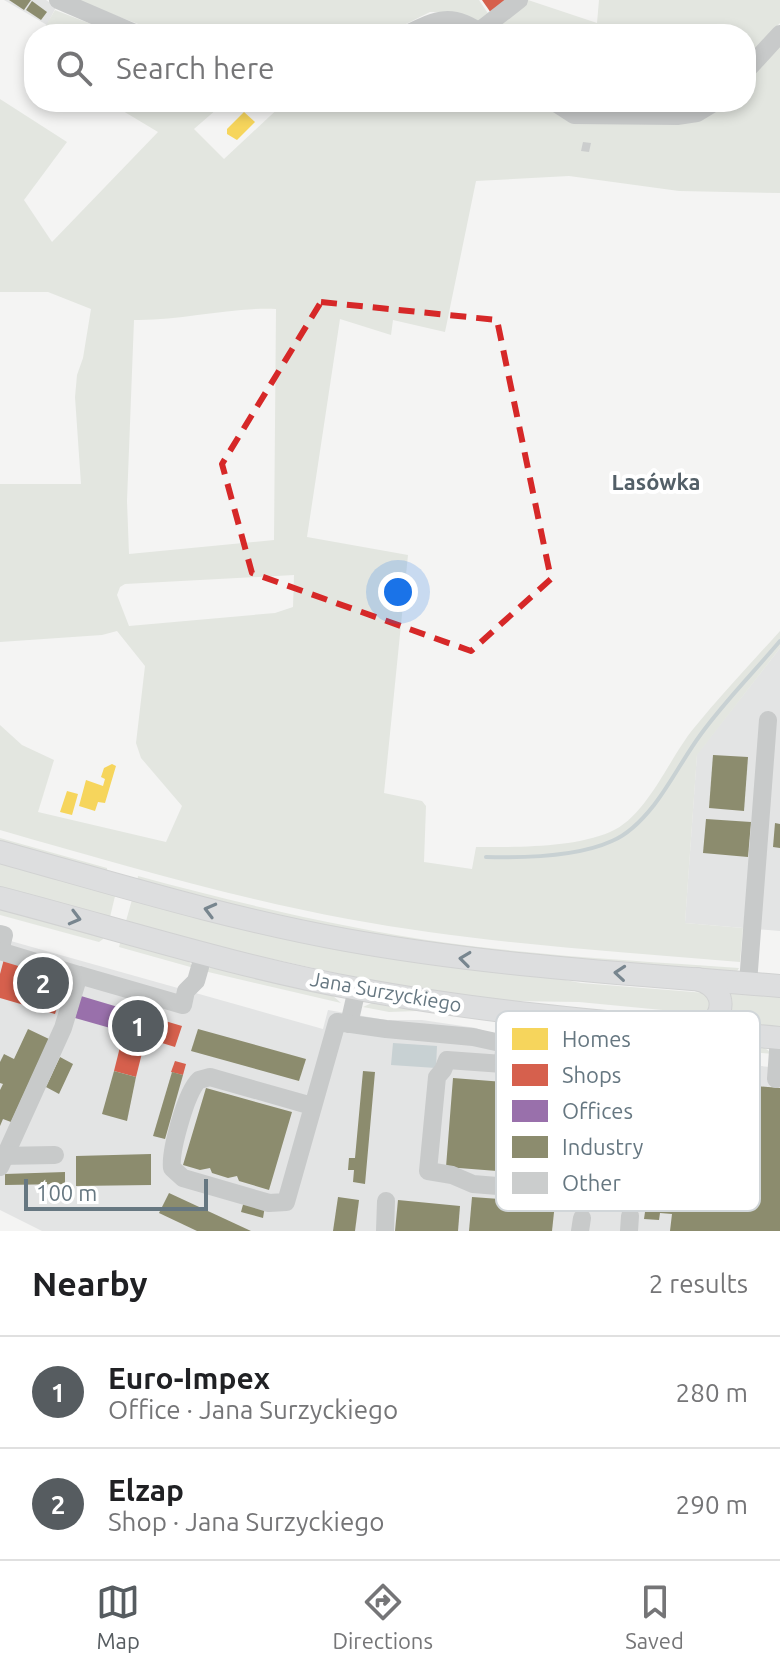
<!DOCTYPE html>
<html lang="en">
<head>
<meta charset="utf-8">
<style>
  :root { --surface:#fff; --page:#f2f2f2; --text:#202124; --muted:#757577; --line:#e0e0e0; --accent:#565c60 }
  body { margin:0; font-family:Ubuntu,sans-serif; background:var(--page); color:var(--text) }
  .scale { position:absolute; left:24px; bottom:20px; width:184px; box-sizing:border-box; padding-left:8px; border:4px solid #667781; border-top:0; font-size:22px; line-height:28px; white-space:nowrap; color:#667781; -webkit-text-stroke:6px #fff; paint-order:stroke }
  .you { position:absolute; left:398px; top:592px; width:28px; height:28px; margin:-20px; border:6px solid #fff; border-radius:50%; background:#1a73e8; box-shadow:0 0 0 12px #1a73e833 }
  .badge { display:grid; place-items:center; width:52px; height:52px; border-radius:50%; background:var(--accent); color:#fff; font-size:26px; font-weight:700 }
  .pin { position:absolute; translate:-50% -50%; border:4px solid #fff; box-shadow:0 2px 8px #0006 }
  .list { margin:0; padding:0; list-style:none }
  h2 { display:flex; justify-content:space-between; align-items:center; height:104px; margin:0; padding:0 32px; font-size:34px }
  h2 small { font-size:26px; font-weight:400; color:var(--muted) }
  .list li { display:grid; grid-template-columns:52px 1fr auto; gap:24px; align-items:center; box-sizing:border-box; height:112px; padding:0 32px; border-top:2px solid var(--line) }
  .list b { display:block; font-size:30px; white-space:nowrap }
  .list p { margin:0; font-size:26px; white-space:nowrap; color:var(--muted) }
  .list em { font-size:26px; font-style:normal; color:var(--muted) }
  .icon { flex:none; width:44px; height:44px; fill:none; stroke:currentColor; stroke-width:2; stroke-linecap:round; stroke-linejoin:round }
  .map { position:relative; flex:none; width:780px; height:1231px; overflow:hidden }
  .search { position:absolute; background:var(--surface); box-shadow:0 4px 12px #0003; left:24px; right:24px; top:24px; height:88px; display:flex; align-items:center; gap:20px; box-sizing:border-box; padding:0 28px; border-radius:32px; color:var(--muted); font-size:30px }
  .sheet { height:328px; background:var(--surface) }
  nav { display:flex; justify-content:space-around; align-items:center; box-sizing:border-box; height:112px; border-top:2px solid var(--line); background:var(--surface); font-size:22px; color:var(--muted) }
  nav a { display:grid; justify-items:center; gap:4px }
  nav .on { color:var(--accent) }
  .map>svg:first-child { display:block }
</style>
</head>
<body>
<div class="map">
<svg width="780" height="1231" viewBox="0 0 780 1231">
  <rect width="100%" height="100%" fill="#f4f4f3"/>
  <g fill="#e3e4e4">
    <path d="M4,0H46L56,7L47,25Z"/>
    <path d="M780,648V931L685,923L697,754Z"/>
    <path d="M0,938L323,1029L328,1010L386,1020H422L476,1028L496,1035L557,1045L780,1068V1231H42L0,1210Z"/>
  </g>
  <g fill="#e3e6e0" fill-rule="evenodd">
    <path d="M74,0H479L489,15L483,20L473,23L442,12H430L386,34H165Z"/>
    <path d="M528,0L597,23L599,0H780V23L746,60V34H492L491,28Z"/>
    <path d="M55,10L117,34H41Z"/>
    <path d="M780,43V193L679,191L569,176L476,181L445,332L393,320L391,335L340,319L307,537L408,555L384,793L422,801L426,806L424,862L472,869L476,847C515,847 573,848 610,832C647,817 669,758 694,728C721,695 751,663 780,631V648L697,755L685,923L743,928L740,962C609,951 477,943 348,919C230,897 115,863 0,830V725L22,745L54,760L38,812L166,842L182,806L141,758L136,743L145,666L117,631L102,635L0,642V484H81L75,397L77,375L83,358L91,309L48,292H0V99L67,142L24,200L52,242L158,132L108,102H225L194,129L224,159L285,102H540L561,117L710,112L726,102H746V80ZM276,309L274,540L129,554L127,501L134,320C181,321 229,307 276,309ZM294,575L293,607L275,613L129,626L117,595L120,587L125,584Z"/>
    <path d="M564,102H704L691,107C660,108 590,115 564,102Z"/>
    <path d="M0,838L107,868V871L0,846Z"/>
    <path d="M0,859L116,892L110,917L0,887Z"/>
    <path d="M138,876C241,904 343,928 448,943C544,956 642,961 739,968L736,973L727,975L364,937L137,883Z"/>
    <path d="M133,896L581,983L706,993L714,998L706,1014H704L579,1002L506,1001L391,985L245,953L126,921Z"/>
    <path d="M0,908L104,936L103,939L99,942L0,915Z"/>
    <path d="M121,940L187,959L194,968L119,947Z"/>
    <path d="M214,966L331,994L341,1003L204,971Z"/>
    <path d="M726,989L780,993V1027L724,1022Z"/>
    <path d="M374,1002L417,1009V1011L389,1012L363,1007Z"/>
    <path d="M636,1035L762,1046L773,1054L628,1040Z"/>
  </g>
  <path fill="#c8d1d3" d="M393,1043L437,1046L436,1068L391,1065Z"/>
  <g fill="#f6d55c">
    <path d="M244,112L255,122L237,140L227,134V129Z"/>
    <path d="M112,764L116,766L105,803L98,802L95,811L79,806L86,780L103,786L105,779L101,777L104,768Z"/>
    <path d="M67,791L78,794L72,815L60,812Z"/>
  </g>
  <g fill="#d6604d">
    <path d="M482,0H506L491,13Z"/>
    <path d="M4,959L67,976L55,1014L0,998V974Z"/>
    <path d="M155,1018L182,1026L175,1047L149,1039Z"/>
    <path d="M120,1047L142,1053L136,1077L114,1071Z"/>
    <path d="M175,1061L186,1064L183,1075L171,1072Z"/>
  </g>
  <path fill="#9970ab" d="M81,996L155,1018L149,1039L75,1018Z"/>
  <g fill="#8c8c6e">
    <path d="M9,0H31L24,10Z"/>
    <path d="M32,1L47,12L41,20L26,10Z"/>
    <path d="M713,755L748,757L744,811L709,808Z"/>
    <path d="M706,819L751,822L748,857L703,853Z"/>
    <path d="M775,823L780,824V848L773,847Z"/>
    <path d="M28,1029L49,1039L11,1122L3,1119L0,1126V1090L3,1084L0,1083V1062L4,1054L14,1059Z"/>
    <path d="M198,1029L306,1059L299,1081L191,1051Z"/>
    <path d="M60,1057L73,1064L59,1094L46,1087Z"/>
    <path d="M114,1071L136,1077L127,1121L102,1114Z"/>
    <path d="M363,1071L375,1072L365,1184L353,1182L354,1170H348L349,1158H355Z"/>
    <path d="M172,1072L183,1075L165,1139L153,1136Z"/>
    <path d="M609,1074L780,1088V1231H670L672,1214L660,1213L659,1220L644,1219L645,1212L628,1211V1204H621L622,1187L600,1186L601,1179L446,1167L453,1078L608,1090Z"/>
    <path d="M206,1088L292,1112L269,1190L239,1181L237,1176L228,1178L212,1173L210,1168L200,1170L183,1165Z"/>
    <path d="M151,1154V1185L76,1186V1156Z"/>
    <path d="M65,1172V1184L5,1185V1174Z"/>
    <path d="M169,1193L251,1231H197L159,1213Z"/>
    <path d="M338,1197L359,1200L355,1231H333Z"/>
    <path d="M472,1197L555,1203L552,1231H469Z"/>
    <path d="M398,1200L460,1206L458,1231H395Z"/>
    <path d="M244,1201L265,1206L263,1218L241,1212Z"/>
  </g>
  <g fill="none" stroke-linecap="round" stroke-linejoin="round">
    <path stroke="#c8d1d3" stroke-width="4" d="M486,857C524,858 577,857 612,841C629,834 643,819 654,805C671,783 684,757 701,734C725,701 754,672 780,641"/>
  </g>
  <path fill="#cbcdcd" d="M583,142L591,143L589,152L581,151Z"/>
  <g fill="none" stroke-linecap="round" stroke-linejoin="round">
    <defs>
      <g id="major">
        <path d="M0,852C115,884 229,919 346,940C490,966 635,974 780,986"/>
        <path d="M0,898C119,929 237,967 358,989C498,1015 639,1025 780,1038"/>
        <path d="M692,1029L710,1025C729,1008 721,985 697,979"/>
      </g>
    </defs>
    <use href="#major" stroke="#d1d2d2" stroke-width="24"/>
    <g stroke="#c8caca" stroke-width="18">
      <path d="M58,0L137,34"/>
      <path d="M479,31L519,0"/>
      <path d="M407,34C437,19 453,12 482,34"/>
      <path d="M746,71L780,34"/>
      <path d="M554,102L574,115L677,116L697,113L715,102"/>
      <path d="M0,934L4,935L0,951"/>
      <path d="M0,951L79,975L63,1028L0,1167"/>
      <path d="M79,975L183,1005L186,991L196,981L204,953"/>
      <path d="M748,983L768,720"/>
      <path d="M507,1012L503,1064L447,1060L443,1070L437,1077L428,1171L452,1175L473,1184L584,1193"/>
      <path d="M349,1024L357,989"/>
      <path d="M503,1064L525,1066L530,1014"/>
      <path d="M619,1068L621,1023"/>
      <path d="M776,1079L779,1037"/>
      <path d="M312,1106L210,1077L199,1080C186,1092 170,1151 172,1168L183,1178L269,1203L286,1202L337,1022L386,1029L473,1037L505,1044"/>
      <path d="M0,1156L55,1155"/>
      <path d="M385,1231L386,1201"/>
      <path d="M580,1231L582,1218"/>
      <path d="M629,1231L630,1216"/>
    </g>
    <use href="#major" stroke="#dddedf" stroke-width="22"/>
  </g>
  <defs><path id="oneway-chevron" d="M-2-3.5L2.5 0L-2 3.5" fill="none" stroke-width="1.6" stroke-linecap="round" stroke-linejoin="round" transform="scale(2)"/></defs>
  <g stroke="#78868f">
    <use href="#oneway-chevron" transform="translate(210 910) rotate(-165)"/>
    <use href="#oneway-chevron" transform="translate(75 918) rotate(15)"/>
    <use href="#oneway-chevron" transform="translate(465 959) rotate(-173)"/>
    <use href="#oneway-chevron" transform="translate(620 973) rotate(-175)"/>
  </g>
  <path fill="none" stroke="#d62828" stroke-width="6" stroke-dasharray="16 10" stroke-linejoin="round" d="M321,302L497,320L551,579L471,651L252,573L222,464Z"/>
  <g text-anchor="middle" stroke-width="8" stroke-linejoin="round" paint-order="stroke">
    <g font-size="20" fill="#667781" stroke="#fff">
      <text transform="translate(386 992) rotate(10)" y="7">Jana Surzyckiego</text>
    </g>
    <g font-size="22" font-weight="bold" fill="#535f67" stroke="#fff">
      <text x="656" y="490">Lasówka</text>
    </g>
  </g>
  <rect x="496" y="1011" width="264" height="200" rx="12" fill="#fff" stroke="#d1d6d9" stroke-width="2"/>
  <rect x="512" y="1028" width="36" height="22" fill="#f6d55c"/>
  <rect x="512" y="1064" width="36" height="22" fill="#d6604d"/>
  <rect x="512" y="1100" width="36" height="22" fill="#9970ab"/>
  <rect x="512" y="1136" width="36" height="22" fill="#8c8c6e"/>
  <rect x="512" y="1172" width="36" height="22" fill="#cbcdcd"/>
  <g font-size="22" fill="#667781">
    <text x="562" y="1047">Homes</text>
    <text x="562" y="1083">Shops</text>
    <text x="562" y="1119">Offices</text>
    <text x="562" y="1155">Industry</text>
    <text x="562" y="1191">Other</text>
  </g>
</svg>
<div class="scale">100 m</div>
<div class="you"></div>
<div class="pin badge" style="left:138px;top:1026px">1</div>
<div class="pin badge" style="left:43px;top:983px">2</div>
<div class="search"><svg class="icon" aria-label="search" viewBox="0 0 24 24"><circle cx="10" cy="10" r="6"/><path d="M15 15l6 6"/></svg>Search here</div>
</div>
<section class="sheet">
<h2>Nearby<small>2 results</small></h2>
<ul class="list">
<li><span class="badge">1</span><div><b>Euro-Impex</b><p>Office · Jana Surzyckiego</p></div><em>280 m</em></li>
<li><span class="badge">2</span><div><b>Elzap</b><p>Shop · Jana Surzyckiego</p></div><em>290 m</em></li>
</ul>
</section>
<nav>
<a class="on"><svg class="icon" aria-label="map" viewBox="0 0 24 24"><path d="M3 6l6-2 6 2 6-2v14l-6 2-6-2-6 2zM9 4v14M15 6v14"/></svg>Map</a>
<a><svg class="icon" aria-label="directions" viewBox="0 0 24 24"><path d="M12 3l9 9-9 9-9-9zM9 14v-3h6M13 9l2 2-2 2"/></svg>Directions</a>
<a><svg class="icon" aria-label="saved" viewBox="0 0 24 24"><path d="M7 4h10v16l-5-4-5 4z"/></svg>Saved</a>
</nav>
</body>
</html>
